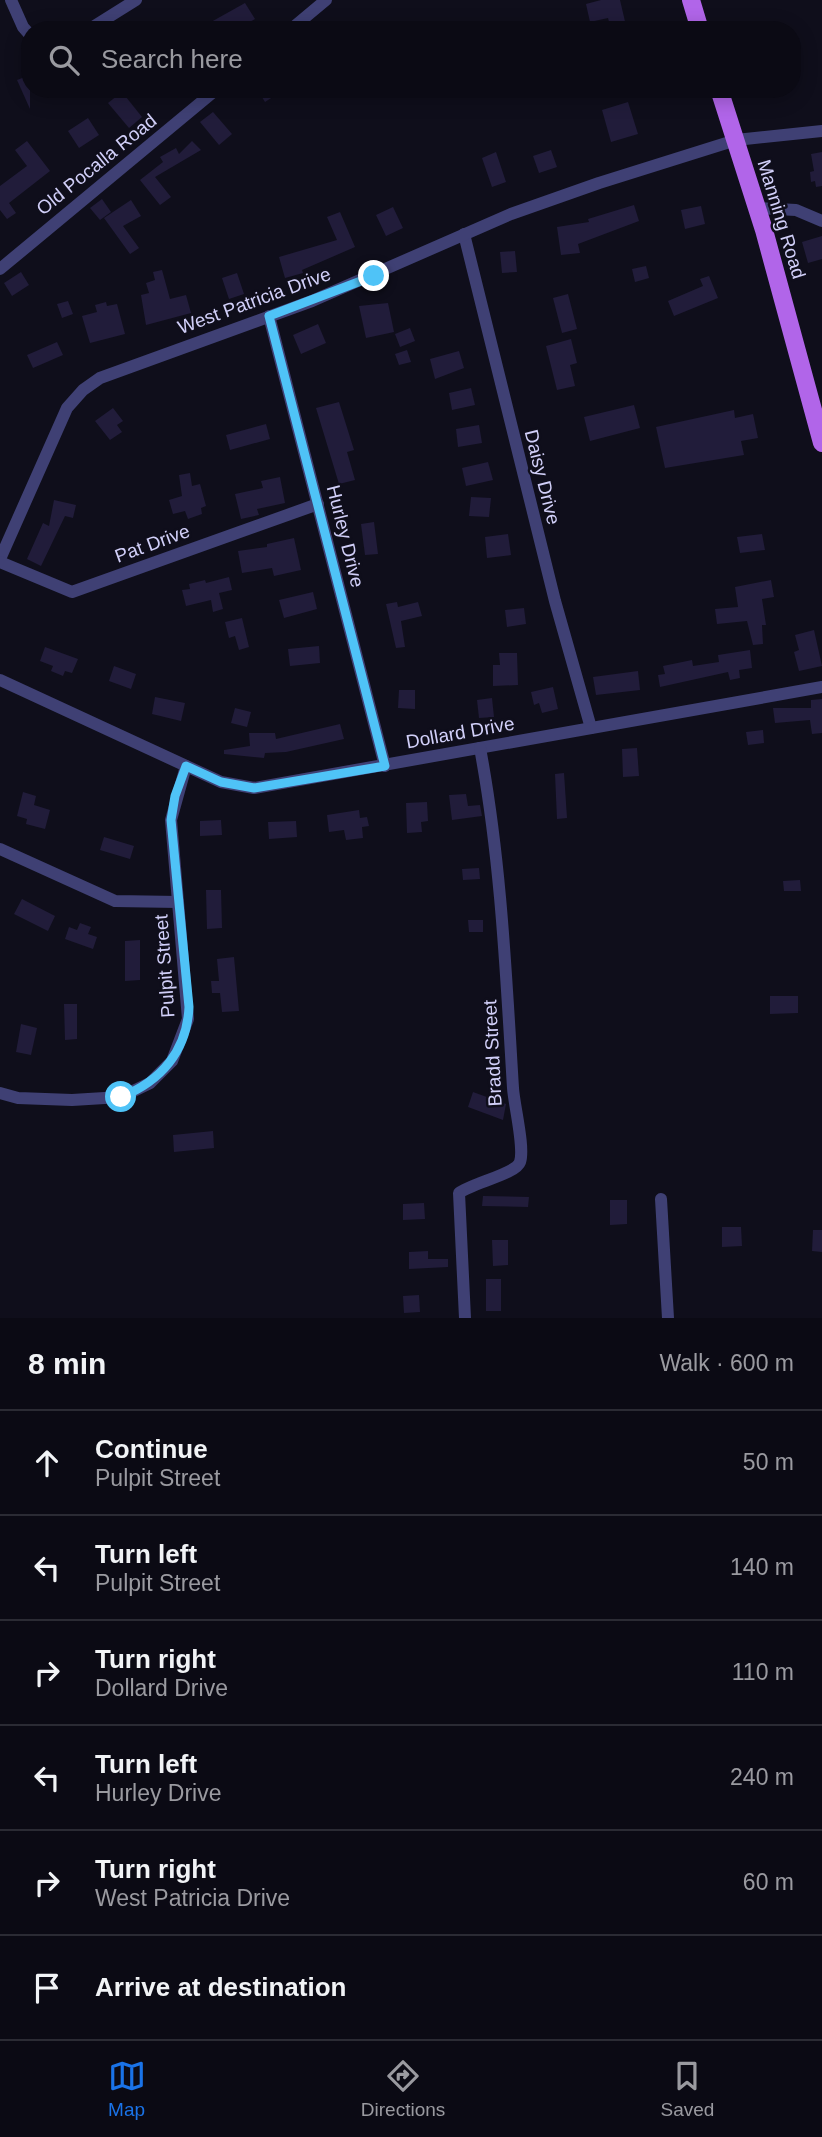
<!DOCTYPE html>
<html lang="en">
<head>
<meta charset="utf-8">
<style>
  :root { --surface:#0b0a14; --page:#14131d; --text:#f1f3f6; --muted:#9a9aa0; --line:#2b2b34; --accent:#1a73e8 }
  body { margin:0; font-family:Helvetica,sans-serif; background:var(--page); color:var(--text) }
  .stop { position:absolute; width:21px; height:21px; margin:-16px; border:5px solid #4fc3f7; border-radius:50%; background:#fff }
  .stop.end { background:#4fc3f7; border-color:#fff; box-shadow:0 2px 7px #0008 }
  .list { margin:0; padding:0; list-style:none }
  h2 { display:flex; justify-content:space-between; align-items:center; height:91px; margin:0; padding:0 28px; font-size:30px }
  h2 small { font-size:23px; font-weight:400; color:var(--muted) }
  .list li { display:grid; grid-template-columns:46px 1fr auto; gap:21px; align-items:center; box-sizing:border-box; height:105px; padding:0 28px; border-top:2px solid var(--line) }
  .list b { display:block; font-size:26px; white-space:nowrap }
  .list p { margin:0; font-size:23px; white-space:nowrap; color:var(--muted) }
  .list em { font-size:23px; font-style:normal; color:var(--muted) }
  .icon { flex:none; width:38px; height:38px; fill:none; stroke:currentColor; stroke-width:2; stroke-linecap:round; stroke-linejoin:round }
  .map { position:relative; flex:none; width:822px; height:1318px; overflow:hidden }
  .search { position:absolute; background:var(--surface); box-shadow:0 4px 18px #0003; left:21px; right:21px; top:21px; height:77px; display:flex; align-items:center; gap:18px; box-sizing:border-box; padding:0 24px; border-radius:28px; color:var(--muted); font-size:26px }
  .sheet { height:721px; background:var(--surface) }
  nav { display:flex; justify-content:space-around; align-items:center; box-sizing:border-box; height:98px; border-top:2px solid var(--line); background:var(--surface); font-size:19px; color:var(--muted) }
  nav a { display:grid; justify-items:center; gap:4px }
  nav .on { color:var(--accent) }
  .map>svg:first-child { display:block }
</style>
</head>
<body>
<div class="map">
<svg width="822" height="1318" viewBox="0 0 822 1318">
  <rect width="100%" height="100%" fill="#0f0e1b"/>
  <g fill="#211c3a">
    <path d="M601,0H620L627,30H611L608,18L590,22L586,4Z"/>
    <path d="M245,3L255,19L236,30H216L211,22Z"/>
    <path d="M30,75V109L17,80Z"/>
    <path d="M257,89H285L265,102Z"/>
    <path d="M122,92L142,117L129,128L108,103Z"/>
    <path d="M628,102L638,134L611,142L602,110Z"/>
    <path d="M213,112L232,134L219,145L200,122Z"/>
    <path d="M88,118L99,135L79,148L68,131Z"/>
    <path d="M27,141L50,171L9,203L16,213L7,219L0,210V186L27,166L15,150Z"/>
    <path d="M192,141L201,150L155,177L171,197L160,205L140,180L163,162L160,157L176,148L179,154Z"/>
    <path d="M551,150L557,167L539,173L533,156Z"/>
    <path d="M496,152L506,182L492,187L482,158Z"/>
    <path d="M822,152V186L816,187L815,181L811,182L810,172L814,171L811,154Z"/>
    <path d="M102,199L111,212L100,220L90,208Z"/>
    <path d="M131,200L141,216L123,226L139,248L130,254L104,218Z"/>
    <path d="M634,205L639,221L578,244L580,253L561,255L557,227L589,222L588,219Z"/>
    <path d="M701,206L705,224L685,229L681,210Z"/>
    <path d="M393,207L403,228L386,236L376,215Z"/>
    <path d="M340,212L355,247L302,270L303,273L285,278L279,257L337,240L327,217Z"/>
    <path d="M822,236V259L808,263L802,242Z"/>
    <path d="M515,251L517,272L502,273L500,252Z"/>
    <path d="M646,266L649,278L635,282L632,269Z"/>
    <path d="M162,270L170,299L186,295L191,313L146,325L141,295L149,293L146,283L155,280L153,272Z"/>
    <path d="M21,272L29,285L12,296L4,283Z"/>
    <path d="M237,273L244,294L229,299L222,278Z"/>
    <path d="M709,276L718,298L674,316L668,301L703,286L700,279Z"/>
    <path d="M568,294L577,329L562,333L553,298Z"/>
    <path d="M68,301L73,314L62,318L57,304Z"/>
    <path d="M106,302L107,306L117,304L125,334L90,343L82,316L97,312L95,305Z"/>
    <path d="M388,303L394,332L366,338L359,306Z"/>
    <path d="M318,324L326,343L301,354L293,335Z"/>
    <path d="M410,328L415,341L400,347L395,334Z"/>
    <path d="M571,339L577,363L570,365L575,386L557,390L546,346Z"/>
    <path d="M57,342L63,355L33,368L27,355Z"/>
    <path d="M407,350L411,362L399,365L395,354Z"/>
    <path d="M459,351L464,368L435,379L430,359Z"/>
    <path d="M471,388L475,405L452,410L449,393Z"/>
    <path d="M339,402L354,450L347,452L355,480L339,484L316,408Z"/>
    <path d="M634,405L640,428L590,441L584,417Z"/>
    <path d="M113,408L123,421L117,425L122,432L110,440L95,421Z"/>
    <path d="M734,410L735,418L753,414L758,438L741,441L744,455L665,468L656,427Z"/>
    <path d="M266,424L270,439L230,450L226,435Z"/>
    <path d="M479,425L482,443L458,447L456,429Z"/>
    <path d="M488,462L493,480L466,486L462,468Z"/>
    <path d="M190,473L192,486L200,484L206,506L201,508L202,514L188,519L185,511L173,514L169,500L182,496L179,475Z"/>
    <path d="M280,477L285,503L257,509L259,515L241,519L235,494L263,488L261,481Z"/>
    <path d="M471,497L491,498L489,517L469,516Z"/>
    <path d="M54,500L76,505L73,518L65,516L41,566L27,559L43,523L49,526Z"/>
    <path d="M374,522L378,554L365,555L361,524Z"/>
    <path d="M508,534L511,555L487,558L485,537Z"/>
    <path d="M762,534L765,550L740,553L737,537Z"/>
    <path d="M294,538L301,570L274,576L272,568L242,573L238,551L267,547V544Z"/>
    <path d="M229,577L232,590L219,593L223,609L213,612L211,600L186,606L182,590L190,589L189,584L205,580L206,583Z"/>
    <path d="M771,580L774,597L762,599L766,625H762L763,644L753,645L747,621L717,624L715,609L738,607L735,587Z"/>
    <path d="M313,592L317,609L284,618L279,600Z"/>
    <path d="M397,602L398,607L418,602L422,616L401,621L405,647L396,648L386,604Z"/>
    <path d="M524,608L526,624L507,627L505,610Z"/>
    <path d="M242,618L249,647L239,650L235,636L229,638L225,622Z"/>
    <path d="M814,630L822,666L799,671L794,652L799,650L795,635Z"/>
    <path d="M319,646L320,663L290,666L288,649Z"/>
    <path d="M45,647L78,659L72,673L65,671L63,676L51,671L53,666L40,661Z"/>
    <path d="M750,650L752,668L739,670L740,678L730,680L728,672L660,687L658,675L665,674L663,666L692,660L693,666L719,662L718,655Z"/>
    <path d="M499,653H517L518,685L493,686V665H500Z"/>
    <path d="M114,666L136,674L131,689L109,681Z"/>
    <path d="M638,671L640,690L596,695L593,677Z"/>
    <path d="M553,687L558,709L542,713L539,703L534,705L531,692Z"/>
    <path d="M399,690H415V709L398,708Z"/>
    <path d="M155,697L185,703L181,721L152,714Z"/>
    <path d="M492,698L494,717L479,718L477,700Z"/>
    <path d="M822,699V733L812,734L810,720L775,723L773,708H811V700Z"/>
    <path d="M235,708L251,712L247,727L231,723Z"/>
    <path d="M340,724L344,739L286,752L265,753L264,758L224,754V750L250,746L249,733H275L276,739Z"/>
    <path d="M763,730L764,743L748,745L746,732Z"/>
    <path d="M637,748L639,776L623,777L622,749Z"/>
    <path d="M564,773L567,818L557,819L555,774Z"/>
    <path d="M23,792L36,796L34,805L50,810L45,829L26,824L27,819L17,816Z"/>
    <path d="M466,794L468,806L480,805L482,816L452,820L449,795Z"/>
    <path d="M427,802L428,821L421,822L422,832L407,833L406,803Z"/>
    <path d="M359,810L360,818L367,817L369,826L362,827L363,838L346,840L344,830L329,832L327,815Z"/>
    <path d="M221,820L222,835L200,836V821Z"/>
    <path d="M296,821L297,837L269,839L268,822Z"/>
    <path d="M104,837L134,846L130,859L100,850Z"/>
    <path d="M479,868L480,879L463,880L462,869Z"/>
    <path d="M800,880L801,891H784L783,881Z"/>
    <path d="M206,890H221L222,928L207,929Z"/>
    <path d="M22,899L55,916L48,931L14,914Z"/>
    <path d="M468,920H483V932H469Z"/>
    <path d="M80,923L91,927L88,934L97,937L93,949L65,939L69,927L77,930Z"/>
    <path d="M140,940V980L125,981V941Z"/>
    <path d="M234,957L239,1011L222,1012L220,993H212L211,981H219L217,959Z"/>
    <path d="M770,996H798V1013L770,1014Z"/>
    <path d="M64,1004H77V1039L65,1040Z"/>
    <path d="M21,1024L37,1028L31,1055L16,1052Z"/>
    <path d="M473,1092L506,1104L503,1120L468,1107Z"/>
    <path d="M213,1131L214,1148L174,1152L173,1135Z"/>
    <path d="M483,1196L529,1197L528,1207L482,1206Z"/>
    <path d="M610,1200H627V1224L610,1225Z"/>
    <path d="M424,1203L425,1219L403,1220V1204Z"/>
    <path d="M722,1227H741L742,1246L722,1247Z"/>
    <path d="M813,1230H822V1252L812,1251Z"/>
    <path d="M492,1240H508V1265L493,1266Z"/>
    <path d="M428,1251V1259H448V1267L409,1269V1252Z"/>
    <rect x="486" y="1279" width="15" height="32"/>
    <path d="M419,1295L420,1312L404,1313L403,1296Z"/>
  </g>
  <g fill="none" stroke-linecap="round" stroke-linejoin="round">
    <g stroke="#3f4074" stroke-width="12">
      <path d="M11,0L23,27L30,35"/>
      <path d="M88,30L136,0"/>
      <path d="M290,30L326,0"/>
      <path d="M757,208L796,210L822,221"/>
      <path d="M464,234L555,601L591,728"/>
      <path d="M0,269L217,89"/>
      <path d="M269,316L385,766"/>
      <path d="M0,559L67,408L83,390L100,378L312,301L511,214L599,183L736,140L822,131"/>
      <path d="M0,562L72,592L318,504"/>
      <path d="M0,680L221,782L254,788L822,687"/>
      <path d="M0,849L115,901L178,902"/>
      <path d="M0,1093L18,1098L72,1100L121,1097L150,1083L172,1061L188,1019L171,820L186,766"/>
      <path d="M661,1199L668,1318"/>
      <path d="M465,1318L459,1193C472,1183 516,1174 520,1162C525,1148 514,1105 513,1088C506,974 501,860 480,748"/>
    </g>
    <g stroke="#b165e9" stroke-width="18">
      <path d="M691,0L700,30"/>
      <path d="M719,89L764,230L822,443"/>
    </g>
  </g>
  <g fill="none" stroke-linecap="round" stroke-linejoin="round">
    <path stroke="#4fc3f7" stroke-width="9" d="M121,1097C161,1081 187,1051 189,1007L171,820L175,796L186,766L221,782L254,788L385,766L269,316L374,276"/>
  </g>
  <g text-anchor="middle" stroke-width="5" stroke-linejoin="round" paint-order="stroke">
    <g font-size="19" fill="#d1cff8" stroke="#0f0e1b">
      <text transform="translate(96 164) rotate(-39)" y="7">Old Pocalla Road</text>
      <text transform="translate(782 219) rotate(73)" y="7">Manning Road</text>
      <text transform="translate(254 300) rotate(-20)" y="7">West Patricia Drive</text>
      <text transform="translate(543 477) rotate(76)" y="7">Daisy Drive</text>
      <text transform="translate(346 536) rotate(76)" y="7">Hurley Drive</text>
      <text transform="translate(152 543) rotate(-20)" y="7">Pat Drive</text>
      <text transform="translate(460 732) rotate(-10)" y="7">Dollard Drive</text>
      <text transform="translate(164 966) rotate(-94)" y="7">Pulpit Street</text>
      <text transform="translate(492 1053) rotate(-93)" y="7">Bradd Street</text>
    </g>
  </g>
</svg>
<div class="stop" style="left:121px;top:1097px"></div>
<div class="stop end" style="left:374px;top:276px"></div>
<div class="search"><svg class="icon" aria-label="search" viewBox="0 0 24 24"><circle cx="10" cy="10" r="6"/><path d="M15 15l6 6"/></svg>Search here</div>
</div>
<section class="sheet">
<h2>8 min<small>Walk · 600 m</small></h2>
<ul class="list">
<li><svg class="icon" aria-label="ahead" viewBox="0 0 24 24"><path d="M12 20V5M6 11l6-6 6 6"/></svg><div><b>Continue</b><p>Pulpit Street</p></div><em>50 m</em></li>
<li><svg class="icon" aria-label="left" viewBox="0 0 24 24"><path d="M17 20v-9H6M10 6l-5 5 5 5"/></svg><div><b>Turn left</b><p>Pulpit Street</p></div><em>140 m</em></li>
<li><svg class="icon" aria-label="right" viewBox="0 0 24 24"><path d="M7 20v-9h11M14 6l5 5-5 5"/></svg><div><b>Turn right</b><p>Dollard Drive</p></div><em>110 m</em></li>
<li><svg class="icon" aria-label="left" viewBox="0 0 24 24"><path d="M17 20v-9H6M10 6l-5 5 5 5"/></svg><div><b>Turn left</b><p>Hurley Drive</p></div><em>240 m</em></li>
<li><svg class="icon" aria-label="right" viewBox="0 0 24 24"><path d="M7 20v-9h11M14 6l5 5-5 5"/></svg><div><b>Turn right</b><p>West Patricia Drive</p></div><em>60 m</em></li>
<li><svg class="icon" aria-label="arrive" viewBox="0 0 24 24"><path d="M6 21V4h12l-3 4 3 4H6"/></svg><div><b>Arrive at destination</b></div></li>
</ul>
</section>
<nav>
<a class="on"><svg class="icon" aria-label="map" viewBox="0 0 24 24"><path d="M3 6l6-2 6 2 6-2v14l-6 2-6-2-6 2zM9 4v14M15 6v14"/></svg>Map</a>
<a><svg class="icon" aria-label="directions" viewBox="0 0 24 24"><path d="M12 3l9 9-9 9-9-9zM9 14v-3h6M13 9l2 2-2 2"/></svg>Directions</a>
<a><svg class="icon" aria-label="saved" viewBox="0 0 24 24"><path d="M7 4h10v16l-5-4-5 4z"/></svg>Saved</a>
</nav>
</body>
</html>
